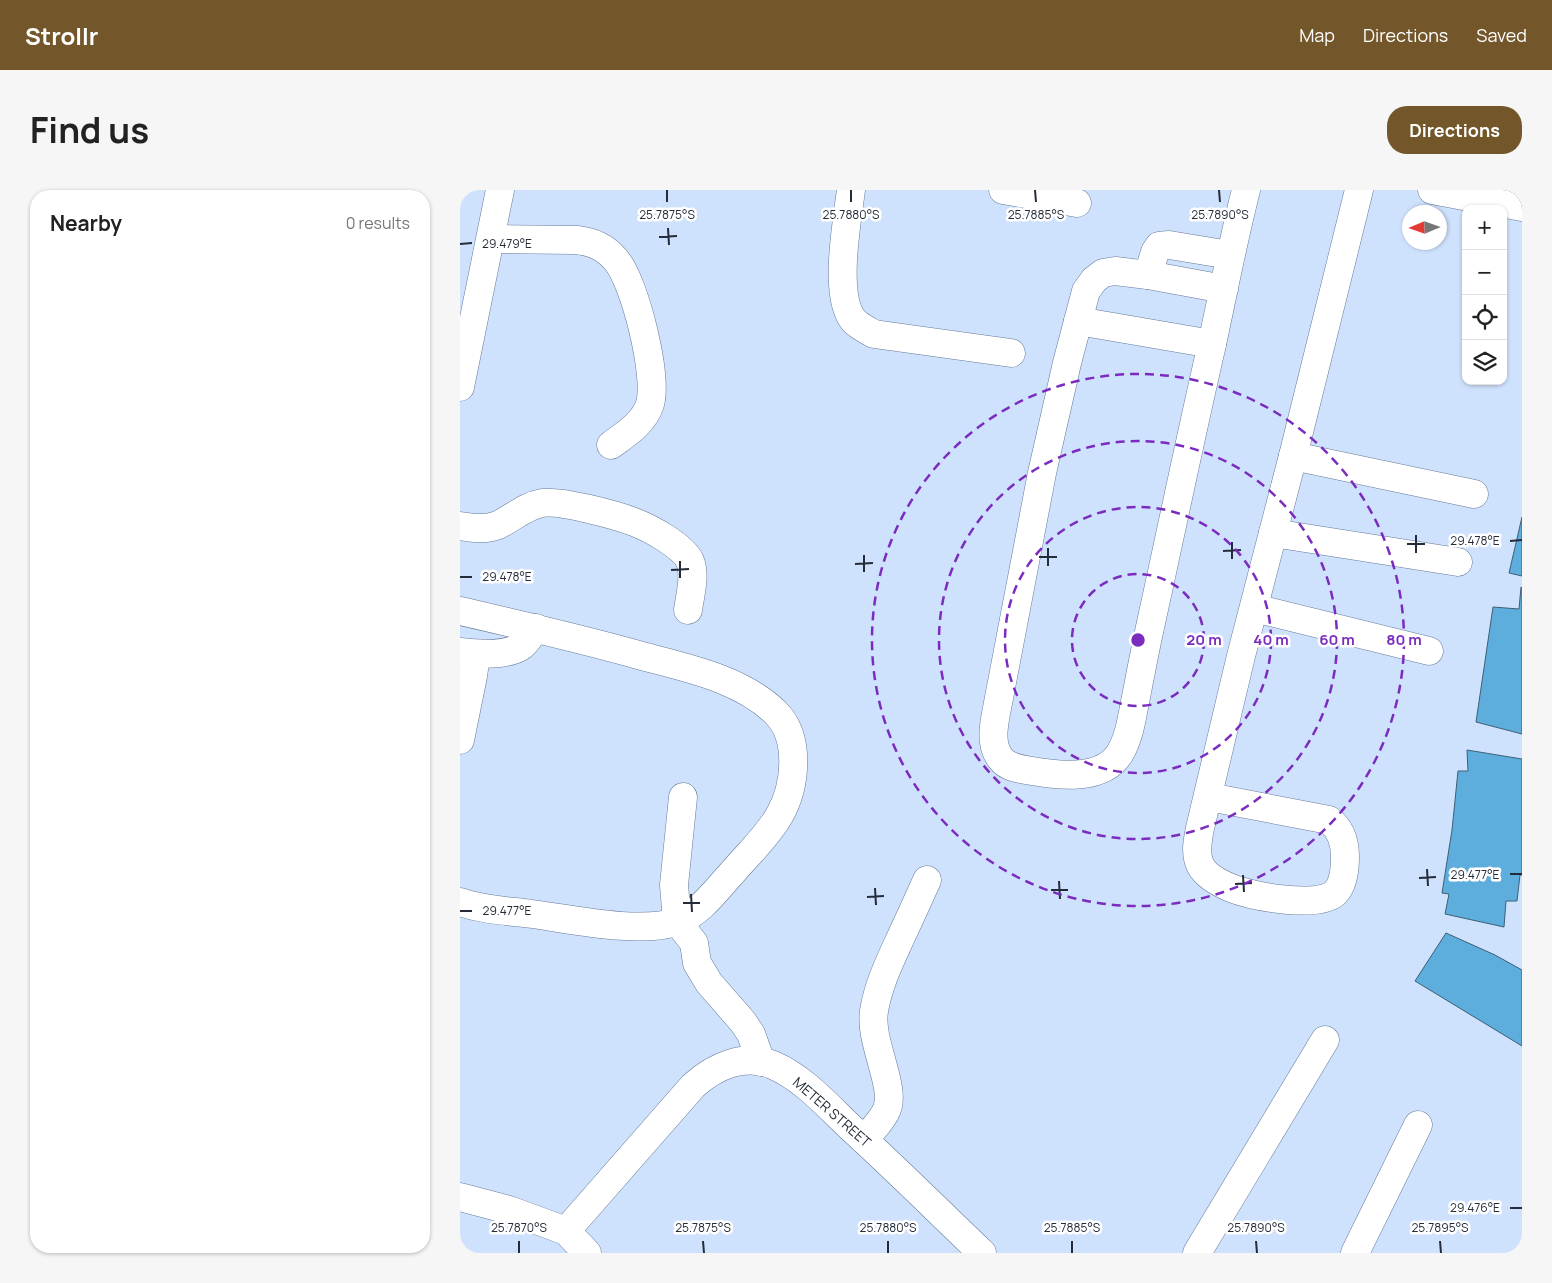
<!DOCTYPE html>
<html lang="en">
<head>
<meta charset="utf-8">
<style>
  :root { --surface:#fff; --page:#f6f6f6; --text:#222; --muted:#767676; --line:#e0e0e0; --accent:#735629 }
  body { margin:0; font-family:Manrope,sans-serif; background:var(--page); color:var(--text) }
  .controls { position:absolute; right:15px; top:15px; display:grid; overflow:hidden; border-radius:10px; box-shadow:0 1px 4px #0004 }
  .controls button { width:45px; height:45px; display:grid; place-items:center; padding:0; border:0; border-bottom:1px solid var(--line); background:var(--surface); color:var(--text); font:25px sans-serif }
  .compass { position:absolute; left:942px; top:15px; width:45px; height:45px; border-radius:50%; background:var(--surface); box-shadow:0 1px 4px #0004; rotate:268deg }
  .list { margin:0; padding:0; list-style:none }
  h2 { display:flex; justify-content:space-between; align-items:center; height:65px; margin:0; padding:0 20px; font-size:21px }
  h2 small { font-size:16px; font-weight:400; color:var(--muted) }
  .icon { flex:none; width:28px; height:28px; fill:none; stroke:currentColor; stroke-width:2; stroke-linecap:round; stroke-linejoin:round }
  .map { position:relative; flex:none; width:1062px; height:1063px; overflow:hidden; border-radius:20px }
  header { display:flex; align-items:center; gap:30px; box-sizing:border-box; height:70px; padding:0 25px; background:var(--accent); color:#fff }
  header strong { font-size:24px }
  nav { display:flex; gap:28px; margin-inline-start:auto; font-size:18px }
  .intro { display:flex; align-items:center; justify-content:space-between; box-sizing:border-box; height:120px; padding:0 30px }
  h1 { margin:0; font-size:35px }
  .button { padding:12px 22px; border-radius:20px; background:var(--accent); color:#fff; font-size:18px; font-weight:700 }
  main { display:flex; gap:30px; padding:0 30px }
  aside { flex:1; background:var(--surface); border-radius:20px; box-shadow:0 1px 4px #0004 }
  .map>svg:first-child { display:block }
</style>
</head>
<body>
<header>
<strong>Strollr</strong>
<nav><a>Map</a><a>Directions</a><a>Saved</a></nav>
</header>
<div class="intro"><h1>Find us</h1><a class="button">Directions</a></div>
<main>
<aside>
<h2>Nearby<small>0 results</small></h2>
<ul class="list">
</ul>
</aside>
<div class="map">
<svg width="1062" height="1063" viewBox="0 0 1062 1063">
  <rect width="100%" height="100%" fill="#cfe2fd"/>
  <g fill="#5daddd" stroke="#3d6075">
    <path d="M1062,327V386L1049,383Z"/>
    <path d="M1061,397L1062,398V544L1016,532L1033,417L1059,419Z"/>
    <path d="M1007,560L1062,569V685H1060L1057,711H1046L1044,737L985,724L989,704L982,703L992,640L998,581H1008Z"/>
    <path d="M986,743L1035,765L1062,780V856L955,791Z"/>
  </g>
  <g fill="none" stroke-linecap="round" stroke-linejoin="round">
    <defs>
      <g id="minor">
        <path d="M391,0C387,31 375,97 390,125C394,134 405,139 414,144L551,163"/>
        <path d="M543,0L617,13"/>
        <path d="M972,0L1062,17"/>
        <path d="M31,49L117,50C133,52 145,57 156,70C175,92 198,186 190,214C184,233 166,244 151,255"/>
        <path d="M688,85L695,62L699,56L709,55L770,65"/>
        <path d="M764,99L688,85L655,81L643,83L634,90L626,101L607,173L582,283L538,513C535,530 528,553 541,569C548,578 561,579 572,581C600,586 643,591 660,563C670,546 672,526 676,507C681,481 686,455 692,428C712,337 731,245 752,154C763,103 773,51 786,0"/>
        <path d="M618,131L752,154"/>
        <path d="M0,197L40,0"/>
        <path d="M833,266L1014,304"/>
        <path d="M0,336C12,338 26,340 38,335C53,328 65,316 82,313C100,310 156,325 174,332C190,338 223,356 230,371C236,385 230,405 228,420"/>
        <path d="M813,343L998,372"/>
        <path d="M794,418L969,461"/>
        <path d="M0,421C61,435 122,449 182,466C227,478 282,489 316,523C341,548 336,597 319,626C307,647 288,664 272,683C256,700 241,722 218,731C184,745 109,729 72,724C49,721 22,720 0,712"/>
        <path d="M0,462C17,464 45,466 60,457C67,453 71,444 76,438"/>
        <path d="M0,550L13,486L16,464"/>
        <path d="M223,607L214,695L217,731L234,753L237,773L249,793L283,832L291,844L301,872"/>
        <path d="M749,607L869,630C881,639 885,652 885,667C885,679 884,694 875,703C857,719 791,706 771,698C759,693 743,685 739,672C735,661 738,649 740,638L781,466L833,266L899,0"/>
        <path d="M404,950C411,941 423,930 427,919C436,896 409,851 414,821C418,796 429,773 440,749C449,730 458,710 467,690"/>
        <path d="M0,1007L49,1020L106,1041L127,1063"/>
        <path d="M106,1041L233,896C255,876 284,863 313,875C343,888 367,915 390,937C435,978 478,1021 522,1063"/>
        <path d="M737,1063L865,850"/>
        <path d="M895,1063L958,935"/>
      </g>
    </defs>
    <use href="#minor" stroke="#657a98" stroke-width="29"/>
    <use href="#minor" stroke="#fff" stroke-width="28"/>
  </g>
  <path fill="none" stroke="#232c38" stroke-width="2" d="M207,0V12M391,0V12M575,0L576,12M759,0L760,12M208,38L209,55M199,47L217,46M0,54L12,53M956,345V363M1050,351L1062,350M772,352V369M947,354H965M588,358V376M763,361L781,360M404,365V382M579,367H597M220,371V388M395,374L413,373M211,380L229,379M0,387H12M967,679L968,696M1050,684H1062M783,685L784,702M959,688L976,687M599,691L600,709M775,694L792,693M415,698L416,715M591,700H608M231,704L232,722M407,707L424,706M223,713H240M0,721H12M1050,1018H1062M59,1051V1063M243,1051L244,1063M428,1051V1063M612,1051V1063M796,1051L797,1063M980,1051L981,1063"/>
  <g fill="none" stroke="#7b2cbf" stroke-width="2.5" stroke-dasharray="9 6">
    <circle cx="678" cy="450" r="66"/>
    <circle cx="678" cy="450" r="133"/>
    <circle cx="678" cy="450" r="199"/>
    <circle cx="678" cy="450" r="266"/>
  </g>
  <g text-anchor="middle" stroke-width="5" stroke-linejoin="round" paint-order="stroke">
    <g font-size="14" fill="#232c38" stroke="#fff">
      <text transform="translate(372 922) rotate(41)" y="5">METER STREET</text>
    </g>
  </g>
  <g font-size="12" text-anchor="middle" fill="#232c38" stroke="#fff" stroke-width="5" stroke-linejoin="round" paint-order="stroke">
    <text x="207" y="29">25.7875°S</text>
    <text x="391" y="29">25.7880°S</text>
    <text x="576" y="29">25.7885°S</text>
    <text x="760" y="29">25.7890°S</text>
    <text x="47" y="58">29.479°E</text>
    <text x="1015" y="355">29.478°E</text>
    <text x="47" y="391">29.478°E</text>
    <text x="1015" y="689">29.477°E</text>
    <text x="47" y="725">29.477°E</text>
    <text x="1015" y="1022">29.476°E</text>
    <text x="59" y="1042">25.7870°S</text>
    <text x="243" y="1042">25.7875°S</text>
    <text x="428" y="1042">25.7880°S</text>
    <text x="612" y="1042">25.7885°S</text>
    <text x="796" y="1042">25.7890°S</text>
    <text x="980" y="1042">25.7895°S</text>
  </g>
  <circle cx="678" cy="450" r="8" fill="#7b2cbf" stroke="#fff" stroke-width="2.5"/>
  <g font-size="15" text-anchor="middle" font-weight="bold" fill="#7b2cbf" stroke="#fff" stroke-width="5" stroke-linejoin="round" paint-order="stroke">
    <text x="744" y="455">20 m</text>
    <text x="811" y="455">40 m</text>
    <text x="877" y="455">60 m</text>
    <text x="944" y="455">80 m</text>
  </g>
</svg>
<div class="controls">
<button>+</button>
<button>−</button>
<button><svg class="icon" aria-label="locate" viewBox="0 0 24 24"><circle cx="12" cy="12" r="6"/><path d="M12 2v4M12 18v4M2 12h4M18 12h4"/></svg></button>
<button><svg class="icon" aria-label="layers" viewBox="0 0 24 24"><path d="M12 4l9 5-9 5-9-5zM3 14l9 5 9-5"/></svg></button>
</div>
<svg class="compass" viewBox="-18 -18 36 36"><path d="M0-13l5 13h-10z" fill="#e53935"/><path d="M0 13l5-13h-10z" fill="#767676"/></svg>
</div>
</main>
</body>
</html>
